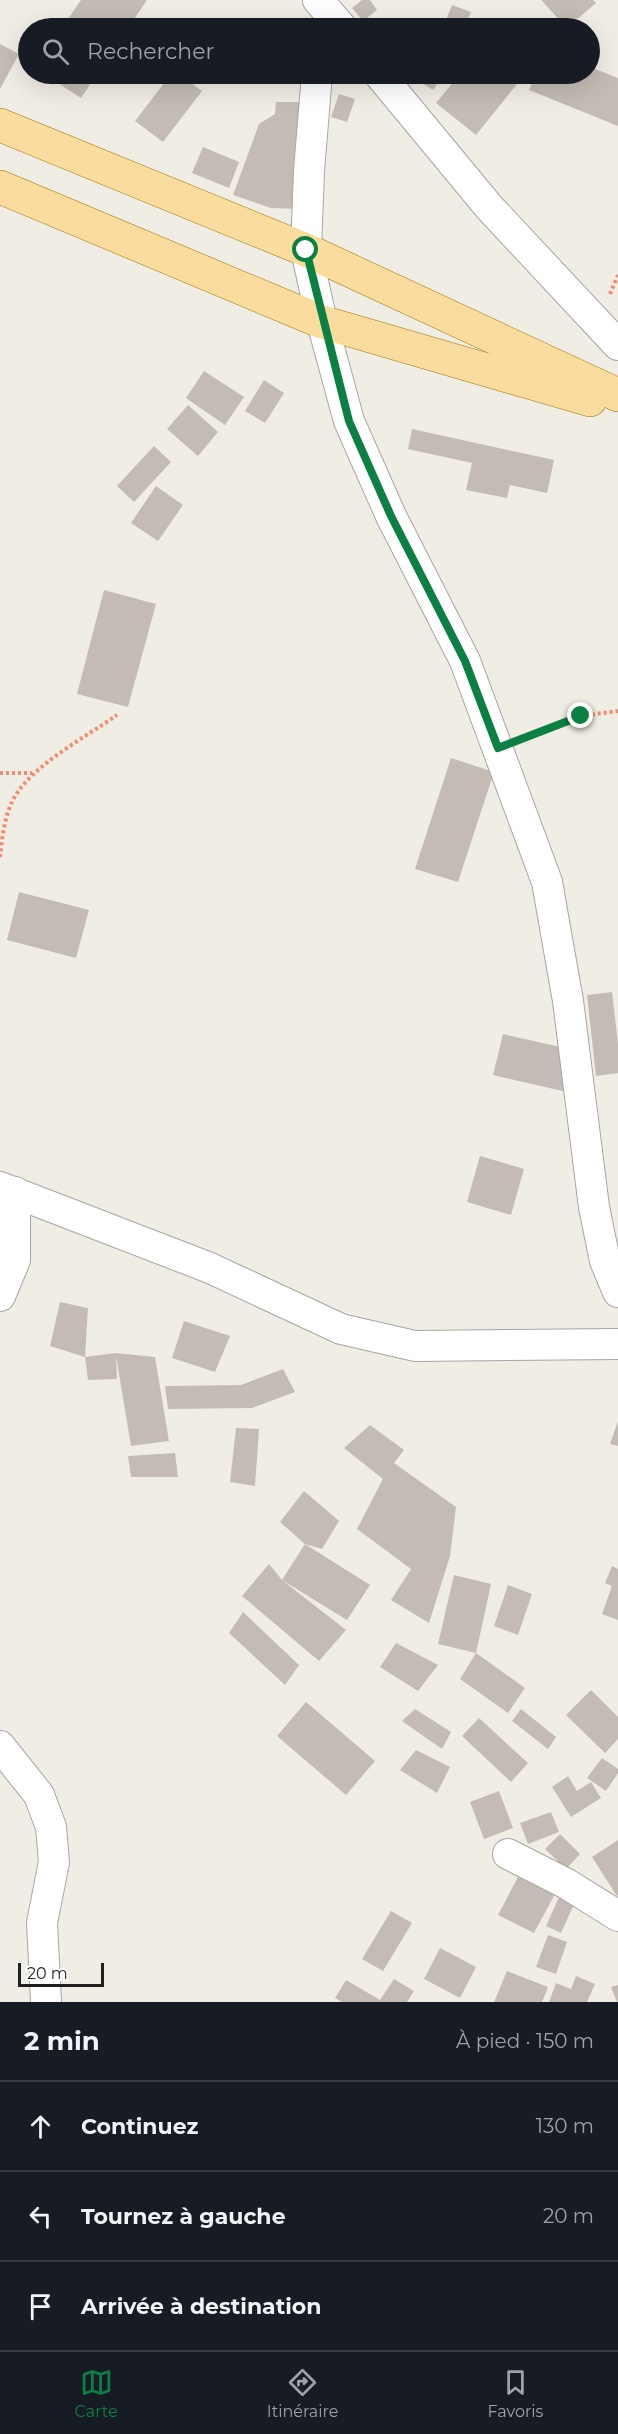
<!DOCTYPE html>
<html lang="fr">
<head>
<meta charset="utf-8">
<style>
  :root { --surface:#171b24; --page:#20242c; --text:#f1f3f6; --muted:#9ea1a6; --line:#363941; --accent:#0b8043 }
  body { margin:0; font-family:Montserrat,sans-serif; background:var(--page); color:var(--text) }
  .scale { position:absolute; left:18px; bottom:15px; width:86px; box-sizing:border-box; padding-left:6px; border:3px solid #1f1f1f; border-top:0; font-size:16px; line-height:21px; white-space:nowrap; color:#1f1f1f; -webkit-text-stroke:4px #fff; paint-order:stroke }
  .stop { position:absolute; width:18px; height:18px; margin:-14px; border:4px solid #0b8043; border-radius:50%; background:#fff }
  .stop.end { background:#0b8043; border-color:#fff; box-shadow:0 2px 6px #0008 }
  .list { margin:0; padding:0; list-style:none }
  h2 { display:flex; justify-content:space-between; align-items:center; height:78px; margin:0; padding:0 24px; font-size:26px }
  h2 small { font-size:20px; font-weight:400; color:var(--muted) }
  .list li { display:grid; grid-template-columns:39px 1fr auto; gap:18px; align-items:center; box-sizing:border-box; height:90px; padding:0 24px; border-top:2px solid var(--line) }
  .list b { display:block; font-size:22px; white-space:nowrap }
  .list em { font-size:20px; font-style:normal; color:var(--muted) }
  .icon { flex:none; width:33px; height:33px; fill:none; stroke:currentColor; stroke-width:2; stroke-linecap:round; stroke-linejoin:round }
  .map { position:relative; flex:none; width:618px; height:2002px; overflow:hidden }
  .search { position:absolute; background:var(--surface); box-shadow:0 6px 24px #0002; left:18px; right:18px; top:18px; height:66px; display:flex; align-items:center; gap:15px; box-sizing:border-box; padding:0 21px; border-radius:33px; color:var(--muted); font-size:22px }
  .sheet { height:348px; background:var(--surface) }
  nav { display:flex; justify-content:space-around; align-items:center; box-sizing:border-box; height:84px; border-top:2px solid var(--line); background:var(--surface); font-size:16px; color:var(--muted) }
  nav a { display:grid; justify-items:center; gap:3px }
  nav .on { color:var(--accent) }
  .map>svg:first-child { display:block }
</style>
</head>
<body>
<div class="map">
<svg width="618" height="2002" viewBox="0 0 618 2002">
  <rect width="100%" height="100%" fill="#f0ede5"/>
  <g fill="#c4bcb4">
    <path d="M81,0H147L128,28H62Z"/>
    <path d="M362,0H370L377,10L363,21L352,8Z"/>
    <path d="M541,0H593L596,3L567,28Z"/>
    <path d="M452,5L471,12L464,28H443Z"/>
    <path d="M0,44L19,54L0,89Z"/>
    <path d="M590,67L618,78V126L529,90L536,74H590Z"/>
    <path d="M44,74H97L81,98Z"/>
    <path d="M171,74H179L202,91L163,142L135,121Z"/>
    <path d="M407,74H444L433,90Z"/>
    <path d="M460,74H525L476,135L436,103Z"/>
    <path d="M339,94L355,99L347,122L331,117Z"/>
    <path d="M276,102H300L298,209L271,208L233,195L259,124L275,114Z"/>
    <path d="M203,147L239,162L229,188L192,173Z"/>
    <path d="M204,371L244,397L225,425L186,398Z"/>
    <path d="M264,380L284,393L265,423L245,411Z"/>
    <path d="M188,405L218,432L198,456L167,429Z"/>
    <path d="M412,429L554,460L547,493L510,485L507,498L466,490L472,463L408,449Z"/>
    <path d="M154,446L171,462L134,502L117,486Z"/>
    <path d="M156,486L183,505L158,541L131,523Z"/>
    <path d="M104,590L156,604L128,707L77,694Z"/>
    <path d="M451,758L494,772L458,882L415,869Z"/>
    <path d="M19,892L89,910L76,958L7,940Z"/>
    <path d="M612,992L618,1043V1073L596,1076L587,995Z"/>
    <path d="M503,1034L565,1048L571,1093L493,1075Z"/>
    <path d="M480,1156L524,1169L511,1215L467,1202Z"/>
    <path d="M60,1302L88,1308L85,1357L50,1346Z"/>
    <path d="M184,1321L230,1336L215,1372L172,1358Z"/>
    <path d="M116,1353L155,1357L169,1441L131,1446L116,1356L117,1379L88,1380L85,1357Z"/>
    <path d="M283,1369L295,1392L252,1408L168,1409L165,1386L241,1385Z"/>
    <path d="M618,1421V1446L610,1444Z"/>
    <path d="M370,1425L404,1450L394,1463L456,1507L450,1556L429,1623L391,1600L411,1569L357,1529L383,1479L344,1448Z"/>
    <path d="M236,1428L259,1429L255,1486L230,1482Z"/>
    <path d="M175,1453L178,1477H131L128,1456Z"/>
    <path d="M304,1491L339,1521L322,1549L305,1544L280,1522Z"/>
    <path d="M305,1544L370,1585L347,1620L282,1580Z"/>
    <path d="M269,1564L282,1580L346,1630L319,1661L242,1596Z"/>
    <path d="M612,1566L618,1569V1620L602,1614L612,1586L605,1583Z"/>
    <path d="M454,1575L491,1584L476,1653L438,1644Z"/>
    <path d="M508,1585L532,1594L518,1635L494,1626Z"/>
    <path d="M243,1612L299,1665L285,1685L229,1633Z"/>
    <path d="M396,1643L438,1665L418,1691L380,1667Z"/>
    <path d="M476,1653L525,1688L508,1713L460,1679Z"/>
    <path d="M591,1690L618,1717V1739L605,1753L566,1715Z"/>
    <path d="M306,1702L375,1761L346,1795L277,1736Z"/>
    <path d="M415,1709L451,1732L442,1749L402,1721Z"/>
    <path d="M521,1709L556,1737L548,1749L512,1721Z"/>
    <path d="M479,1718L528,1763L511,1782L462,1736Z"/>
    <path d="M416,1750L450,1767L437,1793L400,1770Z"/>
    <path d="M602,1758L618,1769V1773L606,1791L587,1778Z"/>
    <path d="M568,1776L577,1791L591,1782L601,1798L571,1817L552,1787Z"/>
    <path d="M499,1791L513,1828L484,1839L470,1802Z"/>
    <path d="M551,1812L559,1832L528,1844L520,1823Z"/>
    <path d="M560,1834L580,1854L566,1869L545,1849Z"/>
    <path d="M618,1840V1895L617,1896L592,1857Z"/>
    <path d="M519,1875L555,1894L534,1933L498,1915Z"/>
    <path d="M560,1895L575,1902L561,1933L546,1926Z"/>
    <path d="M391,1911L412,1923L383,1971L362,1959Z"/>
    <path d="M548,1935L567,1942L556,1974L536,1967Z"/>
    <path d="M440,1948L476,1967L460,1998L424,1979Z"/>
    <path d="M507,1971L548,1987L542,2002H494Z"/>
    <path d="M576,1976L595,1984L587,2002H549L556,1983L571,1989Z"/>
    <path d="M394,1979L414,1991L407,2002H342L335,1998L346,1980L380,2000Z"/>
    <path d="M618,1985V2002H617L611,1987Z"/>
  </g>
  <g fill="none" stroke-linecap="round" stroke-linejoin="round">
    <defs>
      <g id="minor">
        <path d="M318,0L342,28"/>
        <path d="M317,74L309,171L306,250L322,322L349,421L391,516L465,661L547,882L568,1001L594,1207L605,1261L618,1292"/>
        <path d="M379,74L489,207L618,345"/>
        <path d="M0,1187L210,1268L341,1329L415,1346L618,1344"/>
        <path d="M0,1296L15,1260V1192"/>
        <path d="M0,1746L39,1795L51,1827L54,1862L42,1923L46,2002"/>
        <path d="M508,1854L567,1884L618,1916"/>
      </g>
      <g id="major">
        <path d="M0,125L306,250L618,395"/>
        <path d="M0,187L322,322L590,400"/>
      </g>
    </defs>
    <use href="#minor" stroke="#a6a6a6" stroke-width="32"/>
    <use href="#major" stroke="#987502" stroke-width="34"/>
    <g stroke="#f8896d" stroke-width="4" stroke-dasharray="3 3" stroke-linecap="butt">
      <path d="M610,294L618,275"/>
      <path d="M524,738L581,716L618,711"/>
      <path d="M0,773H32"/>
      <path d="M0,857C2,839 4,819 12,802C28,767 86,737 117,715"/>
    </g>
    <use href="#minor" stroke="#fff" stroke-width="30"/>
    <use href="#major" stroke="#fbdc9f" stroke-width="33"/>
  </g>
  <g fill="none" stroke-linecap="round" stroke-linejoin="round">
    <path stroke="#0b8043" stroke-width="8" d="M306,250L349,421L391,516L465,661L498,748L581,716"/>
  </g>
</svg>
<div class="scale">20 m</div>
<div class="stop" style="left:306px;top:250px"></div>
<div class="stop end" style="left:581px;top:716px"></div>
<div class="search"><svg class="icon" aria-label="search" viewBox="0 0 24 24"><circle cx="10" cy="10" r="6"/><path d="M15 15l6 6"/></svg>Rechercher</div>
</div>
<section class="sheet">
<h2>2 min<small>À pied · 150 m</small></h2>
<ul class="list">
<li><svg class="icon" aria-label="ahead" viewBox="0 0 24 24"><path d="M12 20V5M6 11l6-6 6 6"/></svg><div><b>Continuez</b></div><em>130 m</em></li>
<li><svg class="icon" aria-label="left" viewBox="0 0 24 24"><path d="M17 20v-9H6M10 6l-5 5 5 5"/></svg><div><b>Tournez à gauche</b></div><em>20 m</em></li>
<li><svg class="icon" aria-label="arrive" viewBox="0 0 24 24"><path d="M6 21V4h12l-3 4 3 4H6"/></svg><div><b>Arrivée à destination</b></div></li>
</ul>
</section>
<nav>
<a class="on"><svg class="icon" aria-label="map" viewBox="0 0 24 24"><path d="M3 6l6-2 6 2 6-2v14l-6 2-6-2-6 2zM9 4v14M15 6v14"/></svg>Carte</a>
<a><svg class="icon" aria-label="directions" viewBox="0 0 24 24"><path d="M12 3l9 9-9 9-9-9zM9 14v-3h6M13 9l2 2-2 2"/></svg>Itinéraire</a>
<a><svg class="icon" aria-label="saved" viewBox="0 0 24 24"><path d="M7 4h10v16l-5-4-5 4z"/></svg>Favoris</a>
</nav>
</body>
</html>
